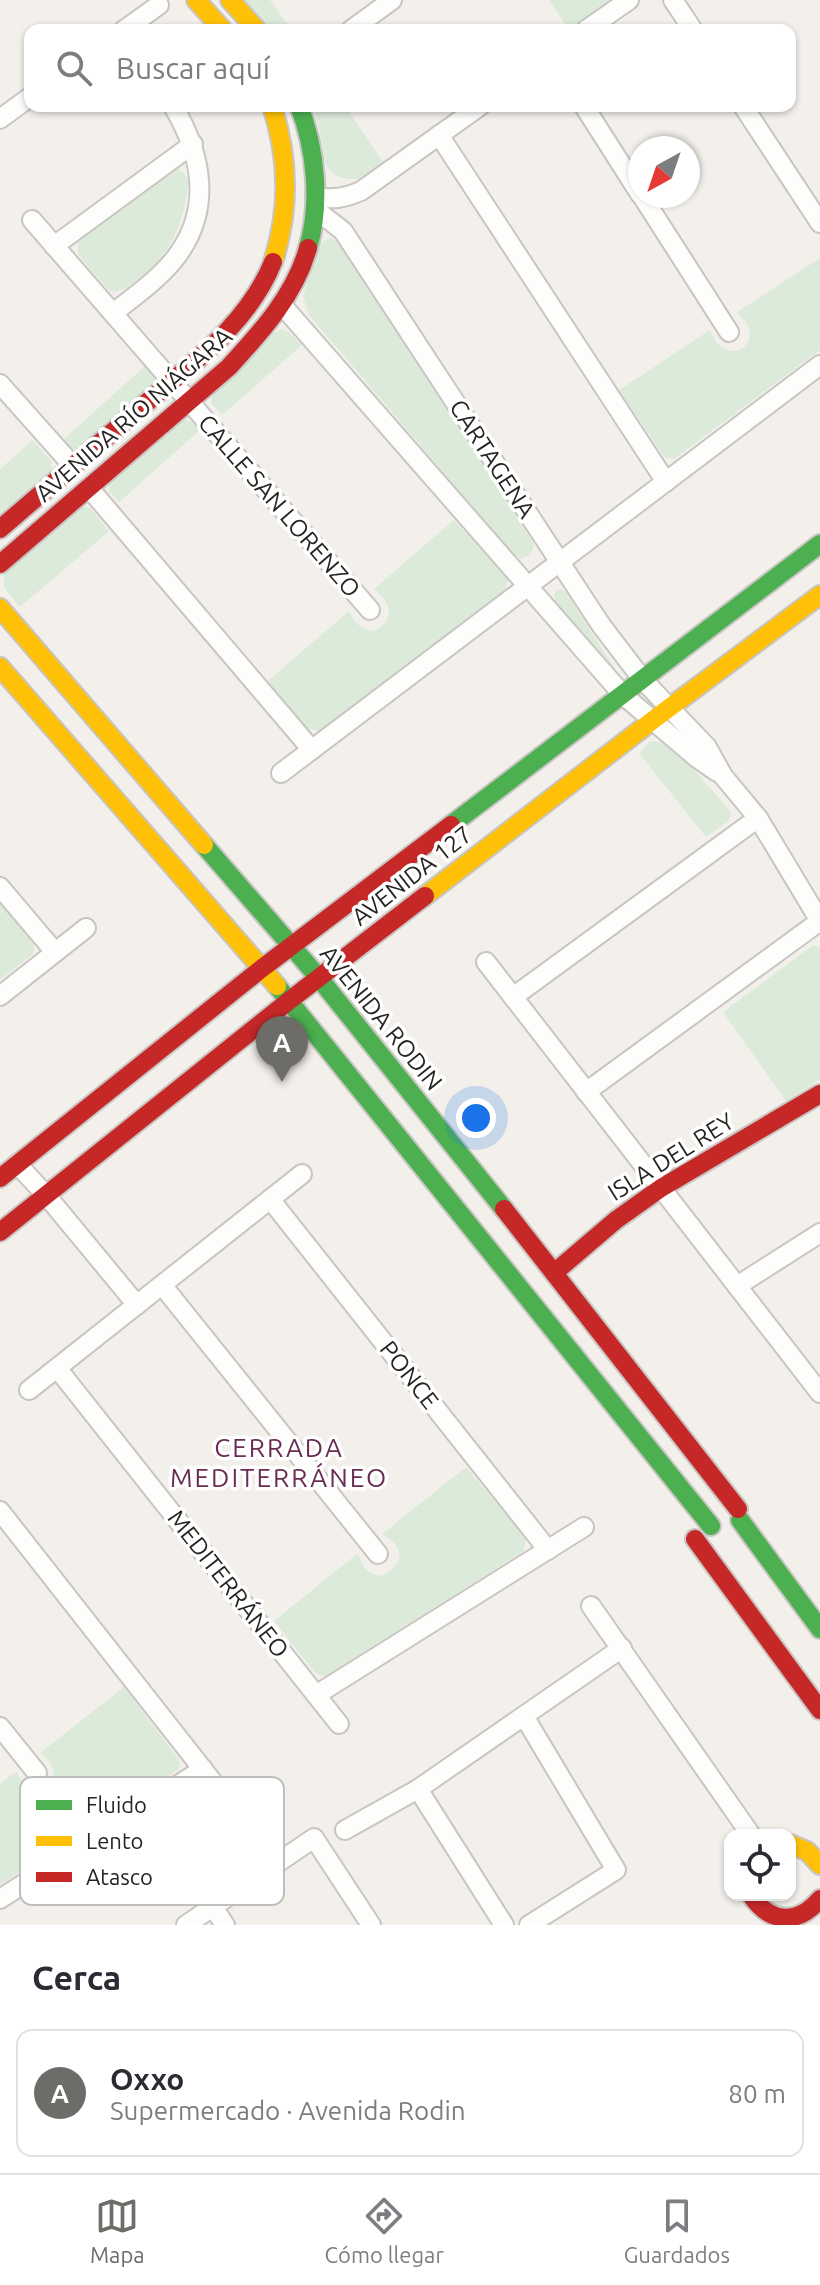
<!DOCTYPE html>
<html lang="es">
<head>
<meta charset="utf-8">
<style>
  :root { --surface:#fff; --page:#f7f7f7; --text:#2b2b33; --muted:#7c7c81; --line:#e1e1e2; --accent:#6e6c69 }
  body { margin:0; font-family:Ubuntu,sans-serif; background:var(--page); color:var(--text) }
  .controls { position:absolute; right:24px; bottom:24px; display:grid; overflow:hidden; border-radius:16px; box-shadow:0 2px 6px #0004 }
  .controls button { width:72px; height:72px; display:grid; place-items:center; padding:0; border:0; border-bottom:2px solid var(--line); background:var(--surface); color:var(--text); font:40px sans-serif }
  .compass { position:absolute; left:628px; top:136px; width:72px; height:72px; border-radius:50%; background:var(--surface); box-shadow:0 2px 6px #0004; rotate:220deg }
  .you { position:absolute; left:476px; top:1118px; width:28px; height:28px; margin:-20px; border:6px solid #fff; border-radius:50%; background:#1a73e8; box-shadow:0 0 0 12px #1a73e833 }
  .badge { display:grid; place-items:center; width:52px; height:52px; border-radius:50%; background:var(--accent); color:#fff; font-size:26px; font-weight:700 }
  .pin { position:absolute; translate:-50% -66px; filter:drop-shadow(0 2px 4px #0008) }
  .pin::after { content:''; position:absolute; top:42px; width:28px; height:24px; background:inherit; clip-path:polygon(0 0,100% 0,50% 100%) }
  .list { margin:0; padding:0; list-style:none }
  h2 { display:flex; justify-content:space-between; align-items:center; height:104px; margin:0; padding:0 32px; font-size:34px }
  h2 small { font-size:26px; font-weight:400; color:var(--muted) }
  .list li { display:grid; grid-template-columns:52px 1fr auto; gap:24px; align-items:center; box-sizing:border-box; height:128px; margin:0 16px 16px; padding:0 16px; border:2px solid var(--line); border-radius:16px }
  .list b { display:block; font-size:30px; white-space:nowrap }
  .list p { margin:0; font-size:26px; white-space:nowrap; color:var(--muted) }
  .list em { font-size:26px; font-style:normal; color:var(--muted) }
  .icon { flex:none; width:44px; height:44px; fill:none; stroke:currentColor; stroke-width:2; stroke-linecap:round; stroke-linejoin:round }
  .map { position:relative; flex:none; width:820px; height:1925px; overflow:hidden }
  .search { position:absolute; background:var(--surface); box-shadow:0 2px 6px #0004; left:24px; right:24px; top:24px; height:88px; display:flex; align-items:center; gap:20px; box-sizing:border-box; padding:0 28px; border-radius:16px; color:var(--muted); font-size:30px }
  .sheet { height:248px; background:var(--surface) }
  nav { display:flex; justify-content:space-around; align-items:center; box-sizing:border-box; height:112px; border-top:2px solid var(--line); background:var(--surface); font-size:22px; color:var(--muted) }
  nav a { display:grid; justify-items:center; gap:4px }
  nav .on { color:var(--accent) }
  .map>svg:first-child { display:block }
</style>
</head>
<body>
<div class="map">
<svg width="820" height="1925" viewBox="0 0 820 1925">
  <rect width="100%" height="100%" fill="#f3f0ec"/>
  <g fill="#dceada">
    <path d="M244,0H270L292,30H270Z"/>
    <path d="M549,0H611L569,30Z"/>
    <path d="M313,106H345L383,162L358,179C321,180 325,160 320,132C318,123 315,114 313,106Z"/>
    <path d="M178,168L189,179C185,220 173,253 138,279C129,286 122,292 110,292L78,254V241Z"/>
    <path d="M331,238L338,242L534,544C533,553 530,556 521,559L514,555L309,315L303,296L319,243Z"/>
    <path d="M820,258V350L674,459L664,457L619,390L710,330C721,363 755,353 749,328C747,322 741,317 737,312Z"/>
    <path d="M283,329L290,333L302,345L222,415L211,403L213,395L275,332Z"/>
    <path d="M146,365L155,376V384L80,450L72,449L63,440Z"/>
    <path d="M184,420L192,422L199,431L119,502L109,491V483Z"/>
    <path d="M33,440L51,461L52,471L0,517V469Z"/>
    <path d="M79,506L90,508L109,531L20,607L4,588V571Z"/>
    <path d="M454,520L508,579L506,590L321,732L307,728L268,681L349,611C355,624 360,628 374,631C396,620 392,603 374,589Z"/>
    <path d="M561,589L566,592L616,670L556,602L554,595L556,591Z"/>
    <path d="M650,741L671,744L731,812L729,821L706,837L639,753Z"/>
    <path d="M0,903L34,944V953L0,980Z"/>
    <path d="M813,945L820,948V1079L786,1101L723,1012Z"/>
    <path d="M466,1467L526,1539L524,1551L326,1676L316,1674L274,1621L358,1553C362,1567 367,1573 381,1576C406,1564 405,1547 382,1534Z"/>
    <path d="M124,1687L180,1761L179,1769L0,1885V1784L17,1771C28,1810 77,1781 40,1753Z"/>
  </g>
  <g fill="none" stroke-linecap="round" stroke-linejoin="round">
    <defs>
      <g id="street">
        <path d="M673,0L693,30"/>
        <path d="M124,30L159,5"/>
        <path d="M351,30L392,0"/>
        <path d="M586,30L629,0"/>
        <path d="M584,106L640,194"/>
        <path d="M743,106L820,223"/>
        <path d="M0,119L30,97"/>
        <path d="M439,135L666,482"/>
        <path d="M642,196L729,332"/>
        <path d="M315,197C333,200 345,198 361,191L480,106"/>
        <path d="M316,210L343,231L601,625L643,680L707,747L723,776L758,818L820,921"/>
        <path d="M32,220L370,610"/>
        <path d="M54,246L193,144"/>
        <path d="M282,305L623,695L697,758L717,772"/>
        <path d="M113,313C134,297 156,281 173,261C213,212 203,156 173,106"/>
        <path d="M0,384L73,466"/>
        <path d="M89,488L312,750"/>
        <path d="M281,773L820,365"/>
        <path d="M0,887L55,952"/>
        <path d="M486,962L820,1393"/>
        <path d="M0,996L86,928"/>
        <path d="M513,997L758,818"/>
        <path d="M586,1092L820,921"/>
        <path d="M17,1164L46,1195L137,1305"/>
        <path d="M270,1199L548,1550"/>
        <path d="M162,1285L378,1554"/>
        <path d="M737,1286L820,1233"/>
        <path d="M57,1368L339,1724"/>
        <path d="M29,1390L302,1174"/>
        <path d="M0,1511L223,1795"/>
        <path d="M591,1606L751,1835"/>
        <path d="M316,1695L584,1527"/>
        <path d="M524,1716L616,1870L529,1925"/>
        <path d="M0,1727L37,1773"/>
        <path d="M418,1789L504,1925"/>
        <path d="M345,1830L418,1789L622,1648"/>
        <path d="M0,1899L203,1769"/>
        <path d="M213,1907L225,1925"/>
        <path d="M186,1925L314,1838L371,1925"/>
      </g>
      <g id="fast">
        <path d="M299,106C316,149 321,204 308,248"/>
        <path d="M451,825L820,544"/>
        <path d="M204,845L319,978L504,1209"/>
        <path d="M277,986L711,1526"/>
        <path d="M740,1520L820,1629"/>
      </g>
      <g id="slow">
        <path d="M196,0L223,30"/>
        <path d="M230,0L257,30"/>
        <path d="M272,106C289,159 290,209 273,262"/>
        <path d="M0,608L204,845"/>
        <path d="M0,667L277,986"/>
        <path d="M425,896L653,720L820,595"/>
        <path d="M790,1844L807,1851L820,1865"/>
      </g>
      <g id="jam">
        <path d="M0,529C46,489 92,449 139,409C189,366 248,325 273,262"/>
        <path d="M0,564L229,367C261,332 295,295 308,248"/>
        <path d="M0,1178L261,969L451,825"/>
        <path d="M504,1209L738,1509"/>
        <path d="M0,1232L290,1000L425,896"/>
        <path d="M555,1272L616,1220L661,1188L820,1094"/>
        <path d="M695,1539L820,1710"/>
        <path d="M751,1895C770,1924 798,1925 820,1899"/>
      </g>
    </defs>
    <use href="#street" stroke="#c8c5c2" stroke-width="22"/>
    <use href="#fast" stroke="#c8c5c2" stroke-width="22"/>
    <use href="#slow" stroke="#c8c5c2" stroke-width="22"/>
    <use href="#jam" stroke="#c8c5c2" stroke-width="22"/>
    <use href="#street" stroke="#fdfdfc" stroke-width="18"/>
    <use href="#fast" stroke="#4caf50" stroke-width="18"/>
    <use href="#slow" stroke="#ffc107" stroke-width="18"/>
    <use href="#jam" stroke="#c62828" stroke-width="18"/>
  </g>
  <g text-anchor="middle" stroke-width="7" stroke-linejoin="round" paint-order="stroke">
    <g font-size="24" fill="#272522" stroke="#fff">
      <text transform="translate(134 415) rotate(-41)" y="8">AVENIDA RÍO NIÁGARA</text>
      <text transform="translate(492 459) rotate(57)" y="8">CARTAGENA</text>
      <text transform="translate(279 506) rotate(49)" y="8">CALLE SAN LORENZO</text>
      <text transform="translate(412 876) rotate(-38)" y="8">AVENIDA 127</text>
      <text transform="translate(381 1018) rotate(51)" y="8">AVENIDA RODIN</text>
      <text transform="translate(671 1157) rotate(-32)" y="8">ISLA DEL REY</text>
      <text transform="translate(409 1375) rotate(52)" y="8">PONCE</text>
      <text transform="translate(228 1584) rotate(52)" y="8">MEDITERRÁNEO</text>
    </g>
    <g font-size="26" letter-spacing="2" fill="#692c52" stroke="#fff">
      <text x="279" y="1457">CERRADA<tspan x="279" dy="30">MEDITERRÁNEO</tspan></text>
    </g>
  </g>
  <rect x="20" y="1777" width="264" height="128" rx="12" fill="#fff" stroke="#bebebd" stroke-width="2"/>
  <rect x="36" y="1800" width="36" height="10" fill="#4caf50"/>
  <rect x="36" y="1836" width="36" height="10" fill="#ffc107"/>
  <rect x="36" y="1872" width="36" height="10" fill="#c62828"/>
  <g font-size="22" fill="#272522">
    <text x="86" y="1813">Fluido</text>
    <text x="86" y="1849">Lento</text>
    <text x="86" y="1885">Atasco</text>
  </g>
</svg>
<div class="controls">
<button><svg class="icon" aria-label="locate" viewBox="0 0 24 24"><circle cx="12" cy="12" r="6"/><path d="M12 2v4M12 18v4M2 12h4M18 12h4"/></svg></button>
</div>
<svg class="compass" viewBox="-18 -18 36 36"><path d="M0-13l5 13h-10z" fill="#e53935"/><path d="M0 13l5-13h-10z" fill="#7c7c81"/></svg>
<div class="you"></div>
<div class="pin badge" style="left:282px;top:1082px">A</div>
<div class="search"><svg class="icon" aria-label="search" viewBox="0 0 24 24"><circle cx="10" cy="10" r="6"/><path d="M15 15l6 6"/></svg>Buscar aquí</div>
</div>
<section class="sheet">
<h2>Cerca<small></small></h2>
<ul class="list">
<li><span class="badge">A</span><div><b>Oxxo</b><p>Supermercado · Avenida Rodin</p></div><em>80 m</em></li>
</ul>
</section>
<nav>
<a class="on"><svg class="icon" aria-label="map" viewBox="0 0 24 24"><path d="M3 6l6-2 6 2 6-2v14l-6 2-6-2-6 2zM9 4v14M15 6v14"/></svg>Mapa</a>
<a><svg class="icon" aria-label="directions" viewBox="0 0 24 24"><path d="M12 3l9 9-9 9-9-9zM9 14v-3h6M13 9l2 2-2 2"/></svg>Cómo llegar</a>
<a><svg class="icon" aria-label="saved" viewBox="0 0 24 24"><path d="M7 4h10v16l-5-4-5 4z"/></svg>Guardados</a>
</nav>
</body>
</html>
